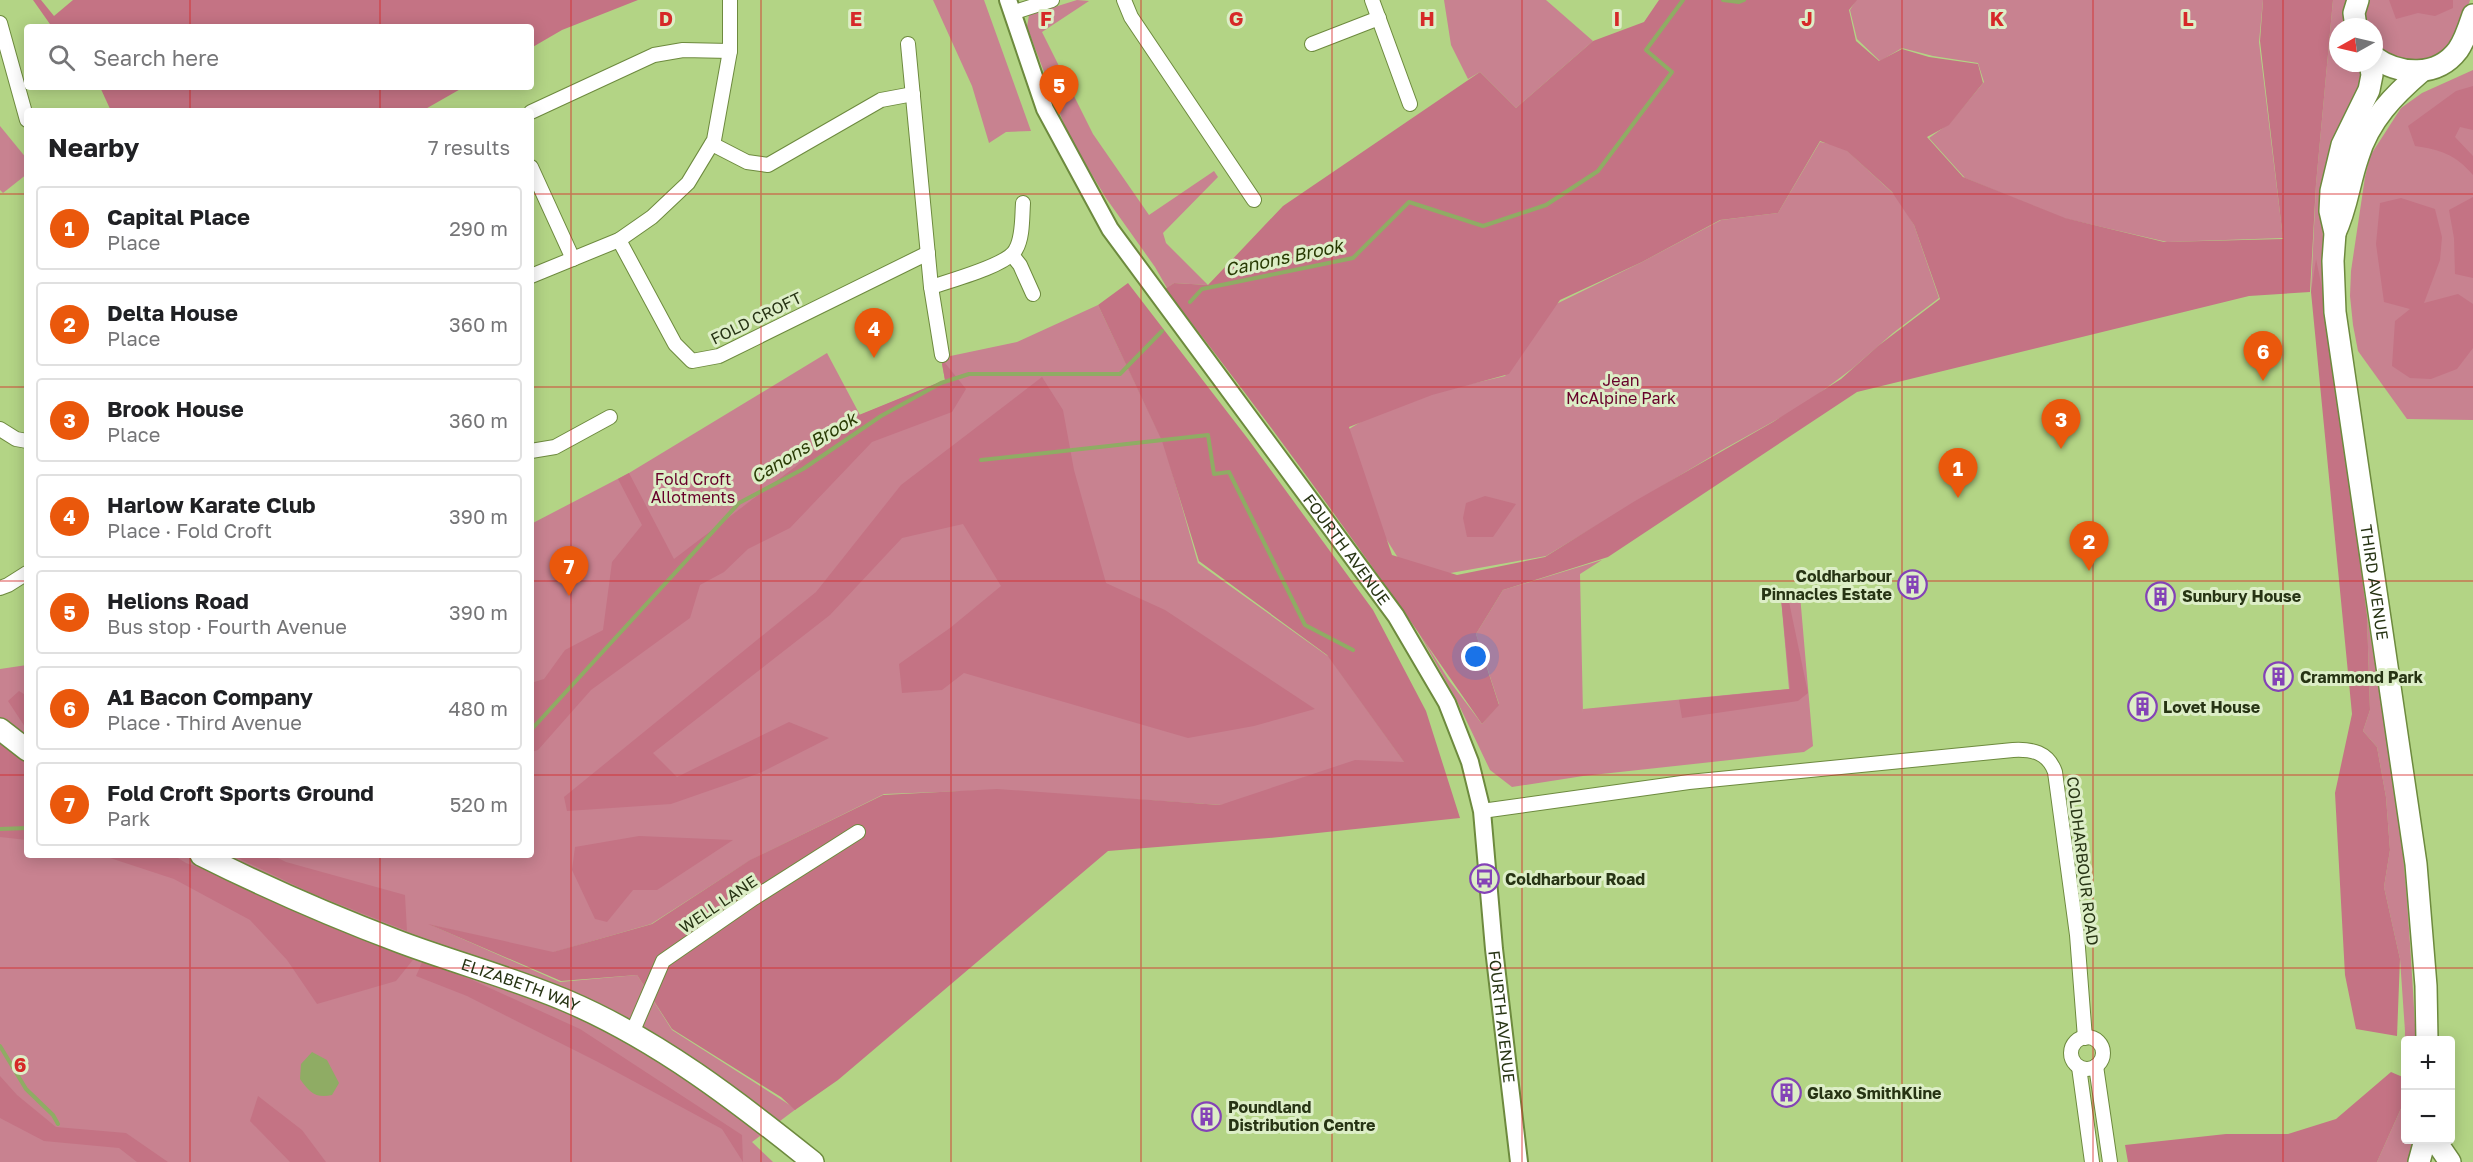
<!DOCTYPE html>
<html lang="en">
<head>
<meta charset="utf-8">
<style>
  :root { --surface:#fff; --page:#f2f2f2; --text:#202124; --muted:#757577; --line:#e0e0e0; --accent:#ea580c }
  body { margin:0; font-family:"Golos Text",sans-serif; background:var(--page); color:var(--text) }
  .controls { position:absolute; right:18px; bottom:18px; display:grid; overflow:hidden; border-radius:6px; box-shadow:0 3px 15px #0003 }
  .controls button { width:54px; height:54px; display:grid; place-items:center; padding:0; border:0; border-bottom:2px solid var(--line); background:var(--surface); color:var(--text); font:30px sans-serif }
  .compass { position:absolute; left:2329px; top:18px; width:54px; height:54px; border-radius:50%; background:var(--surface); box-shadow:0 3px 15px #0003; rotate:262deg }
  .you { position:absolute; left:1476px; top:657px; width:21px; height:21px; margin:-15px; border:4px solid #fff; border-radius:50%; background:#1a73e8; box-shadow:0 0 0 9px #1a73e833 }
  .badge { display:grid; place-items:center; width:39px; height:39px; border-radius:50%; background:var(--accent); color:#fff; font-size:20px; font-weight:700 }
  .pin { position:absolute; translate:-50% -50px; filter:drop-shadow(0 2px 3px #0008) }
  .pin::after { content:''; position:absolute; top:32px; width:21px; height:18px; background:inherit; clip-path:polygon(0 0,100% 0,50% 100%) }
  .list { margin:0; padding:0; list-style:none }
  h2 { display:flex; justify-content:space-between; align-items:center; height:78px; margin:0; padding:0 24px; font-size:26px }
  h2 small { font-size:20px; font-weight:400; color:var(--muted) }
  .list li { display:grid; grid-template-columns:39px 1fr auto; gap:18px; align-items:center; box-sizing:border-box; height:84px; margin:0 12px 12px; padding:0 12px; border:2px solid var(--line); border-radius:6px }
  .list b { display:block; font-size:22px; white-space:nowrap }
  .list p { margin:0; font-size:20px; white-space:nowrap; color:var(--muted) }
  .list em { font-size:20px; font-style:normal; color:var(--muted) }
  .icon { flex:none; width:33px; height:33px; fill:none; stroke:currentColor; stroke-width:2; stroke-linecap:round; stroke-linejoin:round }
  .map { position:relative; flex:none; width:2473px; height:1162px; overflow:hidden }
  .search { position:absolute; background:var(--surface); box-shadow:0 3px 15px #0003; left:24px; top:24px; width:510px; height:66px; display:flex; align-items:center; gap:15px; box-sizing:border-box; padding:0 21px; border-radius:6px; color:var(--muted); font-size:22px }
  .panel { position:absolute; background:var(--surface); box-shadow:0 3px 15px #0003; left:24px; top:108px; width:510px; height:750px; border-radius:6px }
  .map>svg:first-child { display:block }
</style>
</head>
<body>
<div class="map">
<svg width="2473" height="1162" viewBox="0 0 2473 1162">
  <rect width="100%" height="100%" fill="#b3d485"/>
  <g fill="#c88290">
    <path d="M933,0H984L1031,131L1006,132L989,143L972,86Z"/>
    <path d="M1077,0L1089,1L1042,32L1093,134L1149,215L1214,171L1218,177L1163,233L1166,243L1208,285L1174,283L1167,288L1155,267L1106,198L1068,135L1027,27L1029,15Z"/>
    <path d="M1444,0H1546L1593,41L1516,108L1480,72L1468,79L1451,45Z"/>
    <path d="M1856,0H2263L2259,42L2283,238L2167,242L2063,218L1965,178L1929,138L1950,123L1984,82L1978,63L1933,56L1902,48L1880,61L1857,39L1850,10Z"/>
    <path d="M2333,0H2346L2348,27H2338V63H2362L2365,82L2322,214L2326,308L2311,292L2316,184Z"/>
    <path d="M2364,0H2470C2457,44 2458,42 2418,65L2379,55L2374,46V27H2365Z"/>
    <path d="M2473,70V420L2407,419L2358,351L2353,325L2350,296L2351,271L2365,177L2370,156L2401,108L2422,93Z"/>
    <path d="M0,126L27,159V174L3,193L0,190Z"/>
    <path d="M1820,142L1842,146L1898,198L1914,225L1939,298L1893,333L1853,368L1805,404L1722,450L1546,556L1434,576L1405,569L1380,529L1334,440C1379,403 1449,389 1505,376L1546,309L1642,262L1721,220L1778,213Z"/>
    <path d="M1098,305L1164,444L1198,563L1329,657L1405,763L1221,805L995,790L884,794L749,861L651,924L551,953L431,925L560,982L637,975L672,1030L796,1109L752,1142L773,1162H0V669L27,665V855H531V524L629,473L827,353L860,415L945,380L941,358L1017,342Z"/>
    <path d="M1602,560L1580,574L1583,714V709L1789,689L1781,598L1800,595L1813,746L1804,752L1583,776L1512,787L1490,770L1457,701L1415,626L1448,679L1482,724L1499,704L1476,634L1503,590Z"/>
    <path d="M2367,615C2380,695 2394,774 2403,854C2409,916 2412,978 2416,1040H2406V1140H2421L2410,1162H2377L2403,1104L2405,1031L2400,959L2384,887L2390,850L2386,797L2377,747L2363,731L2370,710Z"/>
  </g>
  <g fill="#c47384" fill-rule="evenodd">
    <path d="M33,0H41L54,16L73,0H638L562,30L531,48V27H52Z"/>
    <path d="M1659,0H1857L1849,10L1856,41L1879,61L1902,49L1929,57L1978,64L1983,83L1949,125L1927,137L1963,177L2065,218L2164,242L2283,239L2260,41L2263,0H2333L2316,184L2310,292L2249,296L1857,392L1608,557L1503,590L1476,634L1499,705L1482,724C1380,576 1276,430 1165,289L1174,283L1208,285L1283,206L1480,72L1516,108L1593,41L1644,22ZM1820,141L1847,151L1892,192L1914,225L1940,299L1878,346L1841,379L1773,422L1635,501L1545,557L1457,575L1392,555L1349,427L1432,395L1509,374L1560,300L1642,262L1720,220L1778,213Z"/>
    <path d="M2389,0H2453V8L2435,16L2418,13L2396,19Z"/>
    <path d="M2473,86V130L2460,127L2455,137L2473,156V175C2455,154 2441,150 2415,146L2408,126L2456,91Z"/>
    <path d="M100,87H464L422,111H111Z"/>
    <path d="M2473,197V278L2455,274L2454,238L2449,210Z"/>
    <path d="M2401,198L2435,209L2442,237L2440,260L2424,303L2458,294L2473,304V348L2457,369L2431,379L2410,378L2392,366L2395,321L2410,309L2384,302L2376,244L2380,203Z"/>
    <path d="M2316,259L2328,317L2367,615L2370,710L2363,731L2377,747L2386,797L2390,850L2384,887L2400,959L2397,1036L2356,1029L2345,975L2335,793L2352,714L2311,292Z"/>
    <path d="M1128,283L1248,439L1373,610L1426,711L1460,818L1269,838L1108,851L838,1080L795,1110L781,1097L672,1029L637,975L561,981L428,924L553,952L652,924L750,860L883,795L997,789L1220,805L1355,760L1404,762L1327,655L1199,561L1162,441L1098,305Z"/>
    <path d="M941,358L966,389L952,412L872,442L790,528L748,549L724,572L700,585L690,618L591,690L538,750L531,752V683L544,679L565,650L603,630L612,562L642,525L618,479L629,473L674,559L795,467L859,415L945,380Z"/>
    <path d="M1042,377L1063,410L1074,470L1106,583L1165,610L1315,709L1254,726L1188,738L964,673L942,690L902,693L899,664L950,628L1001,586L963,524L902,538L830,615L653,753L677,777L789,722L829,738L760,773L671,804L567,811L564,797L816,592L901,485Z"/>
    <path d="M1485,496L1516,504L1493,537H1467L1463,518L1466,503Z"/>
    <path d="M1788,597L1808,693L1798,701L1682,718L1679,700L1790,689L1781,598Z"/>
    <path d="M19,691L27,696V730L8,701Z"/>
    <path d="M0,739L27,761V840L0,837Z"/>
    <path d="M639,836L733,840L657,890H633L607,922L595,919L572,870L575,847Z"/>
    <path d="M101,855H173L186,863L235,880L416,956L396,981L317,1004L287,960L250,920L174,879Z"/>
    <path d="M232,855H272L286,862L405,895L407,931L311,893Z"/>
    <path d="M424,958L580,1029L742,1135L743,1162L722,1129L598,1062L467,996L416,976Z"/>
    <path d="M2391,1072L2405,1078L2403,1104L2377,1162H2128L2125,1145L2226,1134H2288L2336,1119Z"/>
    <path d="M0,1076L17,1095L56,1127L126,1133L168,1162H137L119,1148L44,1141L0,1118Z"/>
    <path d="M258,1096L302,1130L326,1162H290L250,1121Z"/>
  </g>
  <path fill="#8fac64" d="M312,1052L327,1060L339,1083L332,1095C316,1099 309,1092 300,1079L301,1064Z"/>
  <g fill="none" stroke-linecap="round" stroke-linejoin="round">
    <g stroke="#8fac64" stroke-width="4">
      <path d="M1723,0L1739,2L1744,0"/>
      <path d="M1190,302L1202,289L1353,258L1409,202L1483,226L1546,205L1598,171L1672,72L1646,50L1683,0"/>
      <path d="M981,460L1208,435L1214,474L1229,472L1305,625L1353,650"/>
      <path d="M531,730L739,503L803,469L881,416L941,383L969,374H1120L1162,331"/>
      <path d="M0,829L27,828"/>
      <path d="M0,1046L26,1089L53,1115L58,1124"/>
    </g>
    <defs>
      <g id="minor">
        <path d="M1124,0L1131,17L1254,200"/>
        <path d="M1372,0L1410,104"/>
        <path d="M1012,13L1052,0"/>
        <path d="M0,23L27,120"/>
        <path d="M908,44L931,287L942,355"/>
        <path d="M1312,44L1379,18"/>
        <path d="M531,112L654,55L683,50L730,51"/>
        <path d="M712,144L747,162L768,165L881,100L913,94"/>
        <path d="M531,167L573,259"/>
        <path d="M619,240L675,344L692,361L719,356L928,253"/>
        <path d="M1012,255L1020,265L1033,294"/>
        <path d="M531,276L619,240L652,217L688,183L714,140L730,51V0"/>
        <path d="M931,287C949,281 1009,265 1016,249C1023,237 1022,217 1023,203"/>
        <path d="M0,429L16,439L27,441"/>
        <path d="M531,451L555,447L610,417"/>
        <path d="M0,588L8,585L27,573"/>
        <path d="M1482,811L1689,782L2013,750C2032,749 2048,752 2055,772L2077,935L2085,1038"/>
        <path d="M632,1033L663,961L754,898L858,832"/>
        <circle cx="2087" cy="1053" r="16"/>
        <path d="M2096,1066L2110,1162"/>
        <path d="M2079,1067L2092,1162"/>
      </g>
      <g id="tertiary">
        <path id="s1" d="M1008,0L1045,109L1110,229L1396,616L1447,703L1470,762L1482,811L1494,949L1519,1162"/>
      </g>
      <g id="primary">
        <path d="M2356,27L2354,13L2358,0"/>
        <path d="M2374,57C2399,75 2437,78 2458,50C2465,40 2469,27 2473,15"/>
        <path id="s2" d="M2370,63L2372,75L2369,90L2342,145L2331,191L2330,211L2335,233L2333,261L2335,312L2416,864L2426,986L2427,1040"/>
        <path d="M2335,233C2347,208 2349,183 2358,157C2369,120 2394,95 2422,71"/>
        <path d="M0,729L27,750"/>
        <path id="s3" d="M201,855C267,888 331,916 400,942C456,963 513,978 567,1001C658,1040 737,1101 813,1162"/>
        <path d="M2435,1140L2450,1162"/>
        <path d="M2419,1162L2425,1140"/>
      </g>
    </defs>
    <use href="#minor" stroke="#6d8a3e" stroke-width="16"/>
    <use href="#tertiary" stroke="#6d8a3e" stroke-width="20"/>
    <use href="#primary" stroke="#6d8a3e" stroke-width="24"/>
    <use href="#minor" stroke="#fff" stroke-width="14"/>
    <use href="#tertiary" stroke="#fff" stroke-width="16"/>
    <use href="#primary" stroke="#fff" stroke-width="21"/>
  </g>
  <path fill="none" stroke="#d62828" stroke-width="1.5" stroke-opacity="0.55" d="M190,0V27M380,0V27M571,0V1162M761,0V1162M951,0V1162M1141,0V1162M1332,0V1162M1522,0V1162M1712,0V1162M1902,0V1162M2093,0V1162M2283,0V1162M190,87V111M380,87V111M0,194H27M531,194H2473M0,387H27M531,387H2473M0,581H27M531,581H2473M0,775H27M531,775H2473M190,855V1162M380,855V1162M0,968H2473"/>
  <defs>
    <symbol id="building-ring" viewBox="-11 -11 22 22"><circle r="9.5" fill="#ddeec7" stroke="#8442b7" stroke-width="1.5"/><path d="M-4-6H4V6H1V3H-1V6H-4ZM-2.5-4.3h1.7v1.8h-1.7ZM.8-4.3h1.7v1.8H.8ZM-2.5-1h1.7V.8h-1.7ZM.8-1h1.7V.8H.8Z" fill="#8442b7"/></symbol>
    <symbol id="bus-ring" viewBox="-11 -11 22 22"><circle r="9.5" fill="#ddeec7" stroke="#8442b7" stroke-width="1.5"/><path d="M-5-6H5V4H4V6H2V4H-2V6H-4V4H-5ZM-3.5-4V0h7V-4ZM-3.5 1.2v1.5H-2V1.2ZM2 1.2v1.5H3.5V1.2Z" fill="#8442b7"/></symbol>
  </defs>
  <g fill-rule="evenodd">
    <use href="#building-ring" x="1896" y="568" width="33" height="33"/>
    <use href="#building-ring" x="2144" y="580" width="33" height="33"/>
    <use href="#building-ring" x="2262" y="660" width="33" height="33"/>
    <use href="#building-ring" x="2126" y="690" width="33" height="33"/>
    <use href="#bus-ring" x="1468" y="862" width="33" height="33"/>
    <use href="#building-ring" x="1770" y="1076" width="33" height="33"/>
    <use href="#building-ring" x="1190" y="1100" width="33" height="33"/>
  </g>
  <g text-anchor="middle" stroke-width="6" stroke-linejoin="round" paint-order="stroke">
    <g font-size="16" fill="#273414" stroke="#ddeec7">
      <text transform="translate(756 318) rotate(-26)" y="6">FOLD CROFT</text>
      <text dy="6" stroke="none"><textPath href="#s1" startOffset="650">FOURTH AVENUE</textPath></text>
      <text dy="6" stroke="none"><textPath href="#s2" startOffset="531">THIRD AVENUE</textPath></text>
      <text transform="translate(2083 861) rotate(83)" y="6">COLDHARBOUR ROAD</text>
      <text transform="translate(718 904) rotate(-34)" y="6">WELL LANE</text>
      <text dy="6" stroke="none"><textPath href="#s3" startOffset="345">ELIZABETH WAY</textPath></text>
      <text dy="6" stroke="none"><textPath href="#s1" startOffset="1154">FOURTH AVENUE</textPath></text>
    </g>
    <g font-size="16" fill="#67002a" stroke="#ddeec7">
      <text x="1621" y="386">Jean<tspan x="1621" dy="18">McAlpine Park</tspan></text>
      <text x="693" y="485">Fold Croft<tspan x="693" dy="18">Allotments</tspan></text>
    </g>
    <g font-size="16" font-weight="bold" fill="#273414" stroke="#ddeec7" text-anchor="start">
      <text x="1892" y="582" text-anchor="end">Coldharbour<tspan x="1892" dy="18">Pinnacles Estate</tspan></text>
      <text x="2182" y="602">Sunbury House</text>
      <text x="2300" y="683">Crammond Park</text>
      <text x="2163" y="713">Lovet House</text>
      <text x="1505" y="885">Coldharbour Road</text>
      <text x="1807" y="1099">Glaxo SmithKline</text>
      <text x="1228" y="1113">Poundland<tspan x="1228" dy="18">Distribution Centre</tspan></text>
    </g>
    <g font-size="18" font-style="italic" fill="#283a03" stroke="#ddeec7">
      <text transform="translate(1284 258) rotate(-12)" y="6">Canons Brook</text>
      <text transform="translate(804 448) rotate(-31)" y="6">Canons Brook</text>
    </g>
  </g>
  <g font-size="20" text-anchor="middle" font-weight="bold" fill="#d62828" stroke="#ddeec7" stroke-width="6" stroke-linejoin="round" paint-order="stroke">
    <text x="666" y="26">D</text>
    <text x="856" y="26">E</text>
    <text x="1046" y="26">F</text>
    <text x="1236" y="26">G</text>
    <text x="1427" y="26">H</text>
    <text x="1617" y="26">I</text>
    <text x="1807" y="26">J</text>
    <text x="1997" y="26">K</text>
    <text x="2188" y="26">L</text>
    <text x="20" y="1072">6</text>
  </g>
</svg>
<div class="controls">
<button>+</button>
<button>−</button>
</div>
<svg class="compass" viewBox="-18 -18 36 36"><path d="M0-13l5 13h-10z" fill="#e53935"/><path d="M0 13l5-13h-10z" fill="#757577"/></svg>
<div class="you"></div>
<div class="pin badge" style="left:1958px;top:498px">1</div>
<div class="pin badge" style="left:2089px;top:571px">2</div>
<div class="pin badge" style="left:2061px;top:449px">3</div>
<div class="pin badge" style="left:874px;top:358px">4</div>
<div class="pin badge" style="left:1059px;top:115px">5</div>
<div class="pin badge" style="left:2263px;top:381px">6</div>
<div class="pin badge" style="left:569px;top:596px">7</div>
<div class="search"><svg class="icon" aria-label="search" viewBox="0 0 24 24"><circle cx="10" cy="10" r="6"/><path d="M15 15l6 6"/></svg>Search here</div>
<section class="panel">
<h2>Nearby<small>7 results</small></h2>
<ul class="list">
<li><span class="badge">1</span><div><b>Capital Place</b><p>Place</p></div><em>290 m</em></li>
<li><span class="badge">2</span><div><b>Delta House</b><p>Place</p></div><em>360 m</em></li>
<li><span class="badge">3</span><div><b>Brook House</b><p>Place</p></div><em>360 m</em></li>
<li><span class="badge">4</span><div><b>Harlow Karate Club</b><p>Place · Fold Croft</p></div><em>390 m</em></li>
<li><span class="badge">5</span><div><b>Helions Road</b><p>Bus stop · Fourth Avenue</p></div><em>390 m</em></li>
<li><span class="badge">6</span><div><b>A1 Bacon Company</b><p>Place · Third Avenue</p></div><em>480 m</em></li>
<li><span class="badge">7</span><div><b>Fold Croft Sports Ground</b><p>Park</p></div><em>520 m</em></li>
</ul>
</section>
</div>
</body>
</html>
